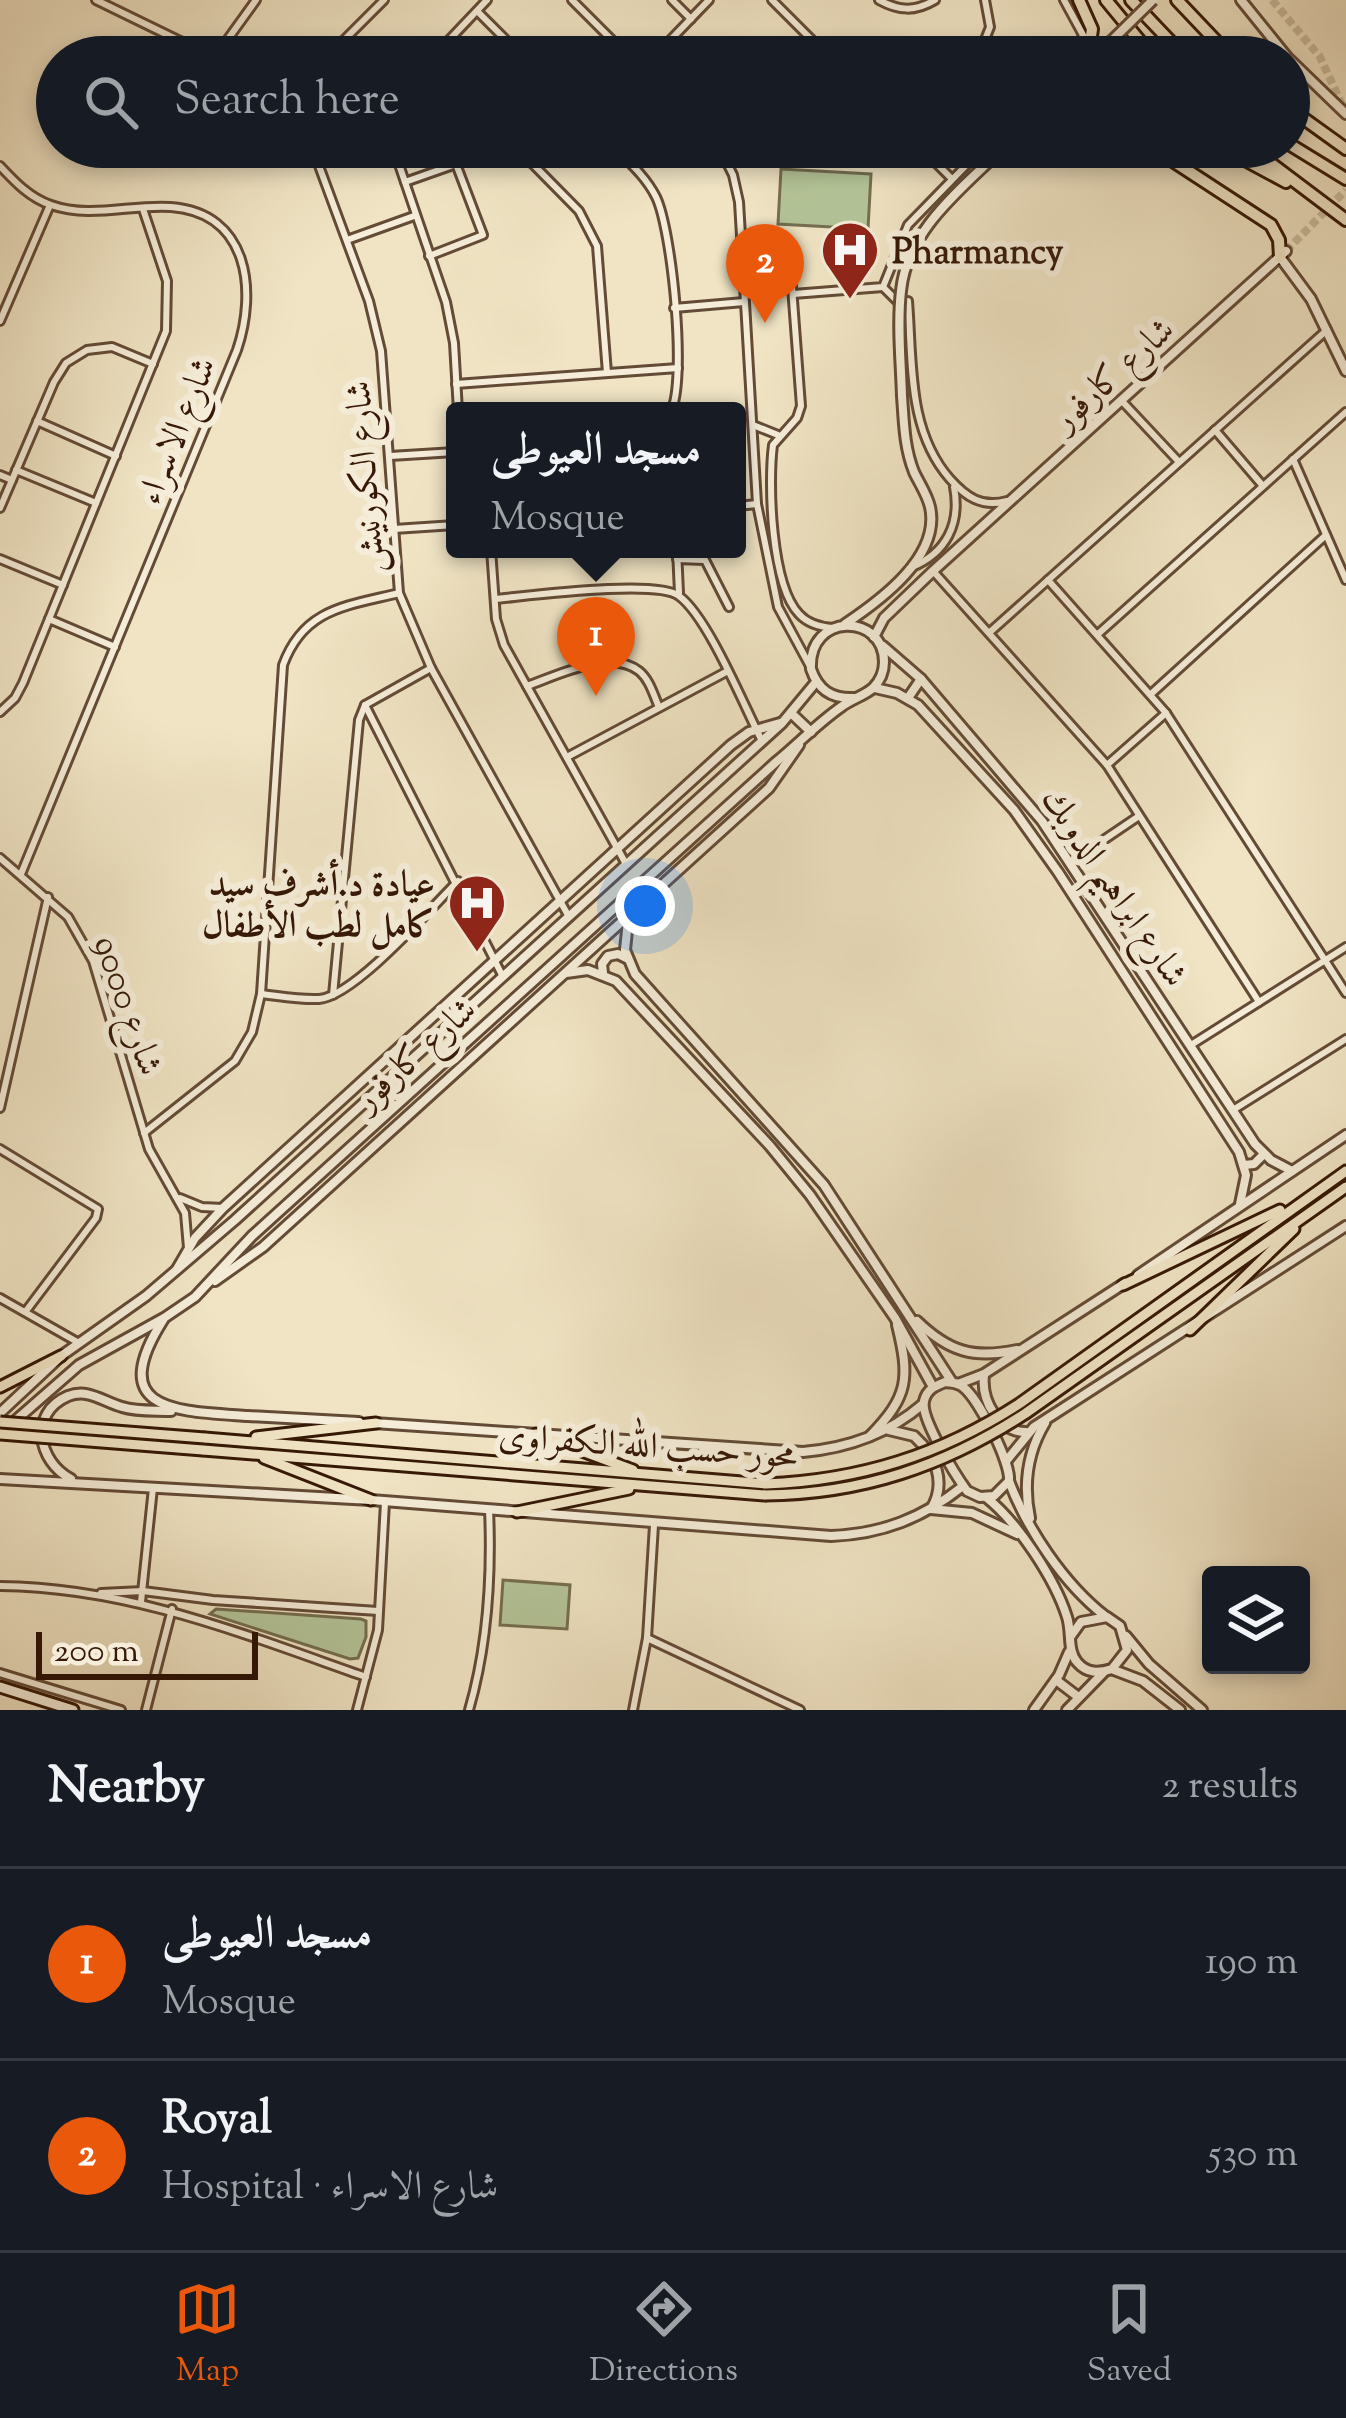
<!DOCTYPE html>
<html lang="en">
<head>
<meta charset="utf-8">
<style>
  :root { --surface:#171b24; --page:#20242c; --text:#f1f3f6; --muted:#9ea1a6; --line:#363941; --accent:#ea580c }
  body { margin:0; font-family:"Sorts Mill Goudy",Amiri,serif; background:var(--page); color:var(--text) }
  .controls { position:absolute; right:36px; bottom:36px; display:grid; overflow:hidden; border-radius:12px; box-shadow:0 6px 18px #0003 }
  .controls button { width:108px; height:108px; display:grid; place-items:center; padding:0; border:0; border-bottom:3px solid var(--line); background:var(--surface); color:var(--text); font:60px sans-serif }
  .scale { position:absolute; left:36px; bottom:30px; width:222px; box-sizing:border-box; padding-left:12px; border:6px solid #361806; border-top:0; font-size:33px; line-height:42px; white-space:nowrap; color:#361806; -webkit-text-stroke:9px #f5edd9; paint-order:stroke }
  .you { position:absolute; left:645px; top:906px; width:42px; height:42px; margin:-30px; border:9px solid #fff; border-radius:50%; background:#1a73e8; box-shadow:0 0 0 18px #1a73e833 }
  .badge { display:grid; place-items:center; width:78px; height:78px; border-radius:50%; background:var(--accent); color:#fff; font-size:39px; font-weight:700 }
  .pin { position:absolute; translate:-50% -99px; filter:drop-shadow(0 3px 6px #0008) }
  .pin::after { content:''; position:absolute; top:63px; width:42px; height:36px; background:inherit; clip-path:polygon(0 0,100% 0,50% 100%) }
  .popup { position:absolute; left:446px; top:402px; width:300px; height:156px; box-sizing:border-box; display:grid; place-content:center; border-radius:12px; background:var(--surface); filter:drop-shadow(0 3px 9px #0005); font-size:39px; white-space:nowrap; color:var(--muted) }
  .popup b { font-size:45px; color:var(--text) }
  .popup::after { content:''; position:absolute; left:50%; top:100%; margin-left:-24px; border:24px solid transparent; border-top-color:var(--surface) }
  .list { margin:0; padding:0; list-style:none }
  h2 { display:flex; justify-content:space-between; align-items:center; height:156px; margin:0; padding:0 48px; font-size:51px }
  h2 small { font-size:39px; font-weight:400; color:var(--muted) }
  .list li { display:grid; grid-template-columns:78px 1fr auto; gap:36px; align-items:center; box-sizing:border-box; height:192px; padding:0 48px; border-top:3px solid var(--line) }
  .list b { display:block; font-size:45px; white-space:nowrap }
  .list p { margin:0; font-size:39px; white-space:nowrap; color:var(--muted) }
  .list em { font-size:39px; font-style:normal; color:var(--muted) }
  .icon { flex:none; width:66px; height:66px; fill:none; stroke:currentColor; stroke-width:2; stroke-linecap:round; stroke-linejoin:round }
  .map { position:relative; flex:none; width:1346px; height:1710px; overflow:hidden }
  .search { position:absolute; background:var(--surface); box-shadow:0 6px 18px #0003; left:36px; right:36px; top:36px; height:132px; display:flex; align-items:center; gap:30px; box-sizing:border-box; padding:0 42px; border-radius:66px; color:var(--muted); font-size:45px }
  .sheet { height:540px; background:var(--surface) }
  nav { display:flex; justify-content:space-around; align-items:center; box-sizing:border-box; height:168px; border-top:3px solid var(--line); background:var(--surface); font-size:33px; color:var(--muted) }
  nav a { display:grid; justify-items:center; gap:6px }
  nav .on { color:var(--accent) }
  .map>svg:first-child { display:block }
</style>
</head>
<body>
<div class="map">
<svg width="1346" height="1710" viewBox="0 0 1346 1710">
  <rect width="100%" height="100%" fill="#f0e4c4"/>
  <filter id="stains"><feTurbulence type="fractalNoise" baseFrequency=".00167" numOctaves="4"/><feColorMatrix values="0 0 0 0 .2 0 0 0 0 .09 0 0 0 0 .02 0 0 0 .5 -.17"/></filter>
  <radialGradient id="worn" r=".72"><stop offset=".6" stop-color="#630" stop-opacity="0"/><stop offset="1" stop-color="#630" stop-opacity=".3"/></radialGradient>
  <g fill="#b4c599" stroke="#756e50" stroke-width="3">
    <path d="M781,169L871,174L868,229L778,224Z"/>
    <path d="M503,1580L570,1585L567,1629L500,1625Z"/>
    <path d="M216,1609L361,1619L366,1621V1637L358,1658L350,1659L210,1614Z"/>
  </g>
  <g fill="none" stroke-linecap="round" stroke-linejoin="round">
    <g stroke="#cbbb9e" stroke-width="8" stroke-dasharray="8 4" stroke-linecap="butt">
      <path d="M1272,0L1320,57L1345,111"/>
      <path d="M1286,251L1346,190"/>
    </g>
    <defs>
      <g id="minor">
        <path d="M96,0L213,57"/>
        <path d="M572,0L629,57"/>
        <path d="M672,0L691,19"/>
        <path d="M772,0L829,57"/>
        <path d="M879,0C899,11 915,12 935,0"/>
        <path d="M1064,0L1083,35L1073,57"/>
        <path d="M477,11L523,57"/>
        <path d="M215,57L256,0"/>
        <path d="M327,57L384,0"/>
        <path d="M433,57L487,0"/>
        <path d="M654,57L709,0"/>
        <path d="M978,57L990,27L985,0"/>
        <path d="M312,147L369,301L381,351L399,593L431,668L569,917"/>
        <path d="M393,147L446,302L454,343L458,411"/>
        <path d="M516,147L579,211L597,246L607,373"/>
        <path d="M614,147C629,162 646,177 656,197C672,230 687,380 671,411"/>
        <path d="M719,147L733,175L739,202L757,504L778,607L811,668"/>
        <path d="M920,147L952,179"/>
        <path d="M0,166C15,182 30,198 51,205C91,219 131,204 171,207C249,213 257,291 237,350L21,874"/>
        <path d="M405,182L456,164L483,235L429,256"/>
        <path d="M347,240L414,216"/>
        <path d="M743,258C763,256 780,253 791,274L801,406L797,418L773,445C768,483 771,585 799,614C808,624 820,627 833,628"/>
        <path d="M883,287L897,301H908C913,362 907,430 950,479C966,497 982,508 1007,501"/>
        <path d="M793,294L883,287L908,225L984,147"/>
        <path d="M674,308L744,302"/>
        <path d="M0,321L50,205"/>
        <path d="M456,384L678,368"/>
        <path d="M1121,400L1179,462"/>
        <path d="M37,421L116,456"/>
        <path d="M753,425L778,435"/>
        <path d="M1215,430L1263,486"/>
        <path d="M390,456L455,452"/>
        <path d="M1293,459L1346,580"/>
        <path d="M16,470L96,503"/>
        <path d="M0,475L12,480"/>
        <path d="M737,506L757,504"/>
        <path d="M0,508L54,382L66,363L87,350L112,347L153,364"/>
        <path d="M394,529L455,525"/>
        <path d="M491,549L496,619L504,645L626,864"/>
        <path d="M677,549L679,593"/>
        <path d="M0,559L63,585"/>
        <path d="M677,559L705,560L729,607"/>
        <path d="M912,567C946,553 961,524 954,487"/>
        <path d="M933,571L1107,765L1259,1002"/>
        <path d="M1048,580L1166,713L1346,993"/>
        <path d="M495,599C528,596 657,579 679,596C708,617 744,706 762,741"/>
        <path d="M49,619L115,647"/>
        <path d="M990,632L1327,330"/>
        <path d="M1098,634L1346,412"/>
        <path d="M527,686C556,676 610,648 639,671C649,679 653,693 658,705"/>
        <path d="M1151,694L1326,535"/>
        <path d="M365,705L503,977"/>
        <path d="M0,712L15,698L23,683L166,331L167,281L143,209"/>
        <path d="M567,757L726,672"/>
        <path d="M1107,765L1166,713"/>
        <path d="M0,858L68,917L93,961L149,1149L185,1213L188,1248"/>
        <path d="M1071,862L1139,816"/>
        <path d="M261,994C279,996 300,1000 319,999C355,996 430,909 458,881"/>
        <path d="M333,995L359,720L365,705L431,668"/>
        <path d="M1191,1045L1346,947"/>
        <path d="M0,1108L48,897"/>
        <path d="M1233,1110L1346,1039"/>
        <path d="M144,1133L235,1061L252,1032L261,994L283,665C304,608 347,606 399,593"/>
        <path d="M0,1149L98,1209L96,1218L26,1311"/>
        <path d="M180,1198L202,1207L223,1208"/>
        <path d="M0,1298L79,1343"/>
        <path d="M0,1586C129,1587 246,1635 366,1677"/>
        <path d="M101,1593L143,1591L213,1600L378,1611"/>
        <path d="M141,1602L153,1488"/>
        <path d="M647,1638L800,1710"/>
        <path d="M0,1673L121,1710"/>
        <path d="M146,1710L172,1609"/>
        <path d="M357,1710L378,1630L385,1502"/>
        <path d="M469,1710C488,1644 492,1578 489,1509"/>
        <path d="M633,1710L647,1638L654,1525"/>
      </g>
      <g id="tertiary">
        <path d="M1241,0L1287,57"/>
        <path d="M1289,59L1346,114"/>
        <path d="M1280,257L1311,299L1346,371"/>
        <path d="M845,624C881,600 941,556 930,507C927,494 919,483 914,472C904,447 904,422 902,396"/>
        <path d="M874,637L884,618L933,571L1286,251"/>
        <path d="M883,646L921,679L1042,821L1255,1144L1271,1160L1292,1171"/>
        <path d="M875,688L897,693L918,705L1014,810L1058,872L1239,1152L1246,1175L1240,1204"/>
        <path d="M908,698L921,679"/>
        <path d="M791,713L811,732"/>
        <path d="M628,921L625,950L635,974L824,1185L952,1382"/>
        <path d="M566,973L588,970L616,981L770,1146L810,1195L895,1318L933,1387"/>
        <path d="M603,973L602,964L608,956L618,954L626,958"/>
        <path d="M1244,1165L1254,1164L1264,1154"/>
        <path d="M177,1269L195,1238L223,1208L731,745L749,732L780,723"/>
        <path d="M1138,1275L1346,1135"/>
        <path d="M215,1281L263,1247L769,788L799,745"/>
        <path d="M163,1320C105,1412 176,1411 248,1416C285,1418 322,1420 359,1422"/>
        <path d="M917,1321C949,1352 974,1359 1017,1350"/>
        <path d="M984,1375C981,1401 999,1432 1026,1432"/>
        <path d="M945,1382C953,1383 957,1382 963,1387C979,1399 1011,1463 1009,1481L994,1496L980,1497L967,1491C956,1476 920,1418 924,1401C927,1389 935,1386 945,1382Z"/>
        <path d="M958,1384L984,1374L1125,1283"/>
        <path d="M0,1413L61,1356L146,1296L235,1220L782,723L816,682"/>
        <path d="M374,1423L803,1452C849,1448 888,1434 923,1404"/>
        <path d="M889,1430L914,1436C936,1456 947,1483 931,1509L972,1513L1017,1534"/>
        <path d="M0,1434L79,1365L164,1318L195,1297L252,1236L776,762C798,744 818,723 841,707C851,699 864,696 873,688C880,681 884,672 884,662C884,613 808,612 811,669C818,690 832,699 854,698"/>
        <path d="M870,1436C909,1396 910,1378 897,1325"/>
        <path d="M1007,1460L1034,1427L1346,1226"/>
        <path d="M0,1479L371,1500L831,1536C882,1534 923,1518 963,1486"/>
        <path d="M71,1479C38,1462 28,1413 68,1396C89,1388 103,1402 122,1407C138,1412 155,1410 171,1411"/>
        <path d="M1009,1481C1027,1529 1064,1584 1105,1616"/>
        <path d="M987,1498C1018,1523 1055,1579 1067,1617C1072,1632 1067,1650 1077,1662C1087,1674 1099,1673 1112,1669L1127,1650L1120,1626L1107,1617L1081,1622L1071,1636"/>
        <path d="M1030,1518C1023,1484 1027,1453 1045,1423"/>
        <path d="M1126,1636L1149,1664L1202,1710"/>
        <path d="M1114,1670L1143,1681L1180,1710"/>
        <path d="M1056,1680L1077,1696"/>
        <path d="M1034,1710L1059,1675L1069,1652"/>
        <path d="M1067,1710L1103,1673"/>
      </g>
      <path id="secondary" d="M0,1687L73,1710"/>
      <g id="primary">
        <path d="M1123,1285L1280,1210"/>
        <path d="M1190,1330L1294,1229"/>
        <path d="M0,1387L61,1356"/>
        <path d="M1019,1404L1346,1171"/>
        <path d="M1026,1413L1346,1187"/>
        <path d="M536,1434L633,1470"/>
        <path d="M256,1437L376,1423"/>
        <path d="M205,1438L766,1484"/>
        <path d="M203,1450L765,1495"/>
        <path d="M264,1458L371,1500"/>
        <path d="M517,1512L629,1489"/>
      </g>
      <g id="trunk">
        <path d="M1177,0L1231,57"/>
        <path d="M1289,108L1346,149"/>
      </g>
      <g id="motorway">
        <path d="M1079,0L1092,29L1088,57"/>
        <path d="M1106,0L1153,57"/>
        <path d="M1131,0L1185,57"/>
        <path d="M1289,144L1346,179"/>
        <path d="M1168,147L1173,161L1271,225L1279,240L1280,257"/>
        <path d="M1221,147L1286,182"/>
        <path d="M1249,147L1346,220"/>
      </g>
    </defs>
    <use href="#minor" stroke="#644b36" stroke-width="12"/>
    <use href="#tertiary" stroke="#644b36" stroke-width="14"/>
    <use href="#secondary" stroke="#361806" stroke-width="15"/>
    <use href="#primary" stroke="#361806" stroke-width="15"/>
    <use href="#trunk" stroke="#361806" stroke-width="16"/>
    <use href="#motorway" stroke="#361806" stroke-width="16"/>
    <use href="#minor" stroke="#f5edd9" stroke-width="6"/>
    <use href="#tertiary" stroke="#f5edd9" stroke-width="8"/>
    <use href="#secondary" stroke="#f5edd9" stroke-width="9"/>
    <use href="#primary" stroke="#f0e4c4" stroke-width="9"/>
    <use href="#trunk" stroke="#f0e4c4" stroke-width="10"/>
    <use href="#motorway" stroke="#f0e4c4" stroke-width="10"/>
    <defs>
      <g id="tertiary-bridge">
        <path d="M1095,57L1153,0"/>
        <path d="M902,396C901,362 897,325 901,291C907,229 963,188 1004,147"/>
      </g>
      <g id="primary-bridge">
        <path d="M0,1422L205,1438"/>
        <path d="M0,1434L203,1450"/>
        <path d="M766,1484C860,1480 940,1455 1019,1404"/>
        <path d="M765,1495C862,1494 945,1466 1026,1413"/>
      </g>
    </defs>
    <use href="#tertiary-bridge" stroke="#644b36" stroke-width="14" stroke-linecap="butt"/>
    <use href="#primary-bridge" stroke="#361806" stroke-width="15" stroke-linecap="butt"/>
    <use href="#tertiary-bridge" stroke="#f5edd9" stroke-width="8"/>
    <use href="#primary-bridge" stroke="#f0e4c4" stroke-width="9"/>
  </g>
  <defs>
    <symbol id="hospital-pin" viewBox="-11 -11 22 30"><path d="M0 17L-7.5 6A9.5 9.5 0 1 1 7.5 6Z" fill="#8f2418" stroke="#f5edd9"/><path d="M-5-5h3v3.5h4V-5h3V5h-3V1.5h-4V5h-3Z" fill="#fff"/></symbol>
  </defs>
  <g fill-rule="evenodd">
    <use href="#hospital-pin" x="817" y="217" width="66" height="90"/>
    <use href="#hospital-pin" x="444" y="870" width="66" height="90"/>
  </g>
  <g text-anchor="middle" stroke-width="12" stroke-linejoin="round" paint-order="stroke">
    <g font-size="36" font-weight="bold" fill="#361806" stroke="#f5edd9" text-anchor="start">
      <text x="892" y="263">Pharmancy</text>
      <text x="435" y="895" text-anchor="end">عيادة د.أشرف سيد<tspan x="435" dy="41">كامل لطب الأطفال</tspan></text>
    </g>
    <g font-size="36" fill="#361806" stroke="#f5edd9">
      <text transform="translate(1112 373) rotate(-42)" y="13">شارع كارفور</text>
      <text transform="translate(175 430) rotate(-68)" y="13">شارع الاسراء</text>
      <text transform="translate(363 477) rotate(-94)" y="13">شارع الكورنيش</text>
      <text transform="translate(1116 886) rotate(56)" y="13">شارع ابراهيم الدوبك</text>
      <text transform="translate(130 1005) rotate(71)" y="13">شارع 9000</text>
      <text transform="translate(414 1053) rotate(-42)" y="13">شارع كارفور</text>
      <text transform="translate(648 1444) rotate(4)" y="13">محور حسب الله الكفراوى</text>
    </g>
  </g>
  <rect width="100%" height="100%" filter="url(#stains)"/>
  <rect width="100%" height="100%" fill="url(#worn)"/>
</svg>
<div class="controls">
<button><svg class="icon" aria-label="layers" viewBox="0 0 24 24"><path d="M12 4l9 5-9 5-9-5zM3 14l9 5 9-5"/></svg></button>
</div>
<div class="scale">200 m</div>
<div class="you"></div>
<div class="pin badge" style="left:596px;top:696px">1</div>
<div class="popup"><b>مسجد العيوطى</b>Mosque</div>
<div class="pin badge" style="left:765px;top:323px">2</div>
<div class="search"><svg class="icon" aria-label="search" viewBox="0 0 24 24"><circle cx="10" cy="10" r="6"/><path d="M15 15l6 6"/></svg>Search here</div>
</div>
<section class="sheet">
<h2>Nearby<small>2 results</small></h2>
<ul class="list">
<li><span class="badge">1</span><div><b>مسجد العيوطى</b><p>Mosque</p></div><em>190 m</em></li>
<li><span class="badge">2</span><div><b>Royal</b><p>Hospital · شارع الاسراء</p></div><em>530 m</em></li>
</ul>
</section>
<nav>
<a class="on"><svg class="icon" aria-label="map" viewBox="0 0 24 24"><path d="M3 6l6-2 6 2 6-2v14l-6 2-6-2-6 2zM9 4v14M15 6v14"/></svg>Map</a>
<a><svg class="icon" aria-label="directions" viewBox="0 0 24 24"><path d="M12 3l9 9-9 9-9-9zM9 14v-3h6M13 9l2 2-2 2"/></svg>Directions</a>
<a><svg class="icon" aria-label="saved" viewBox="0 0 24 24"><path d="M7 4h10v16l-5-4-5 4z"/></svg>Saved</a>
</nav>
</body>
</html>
